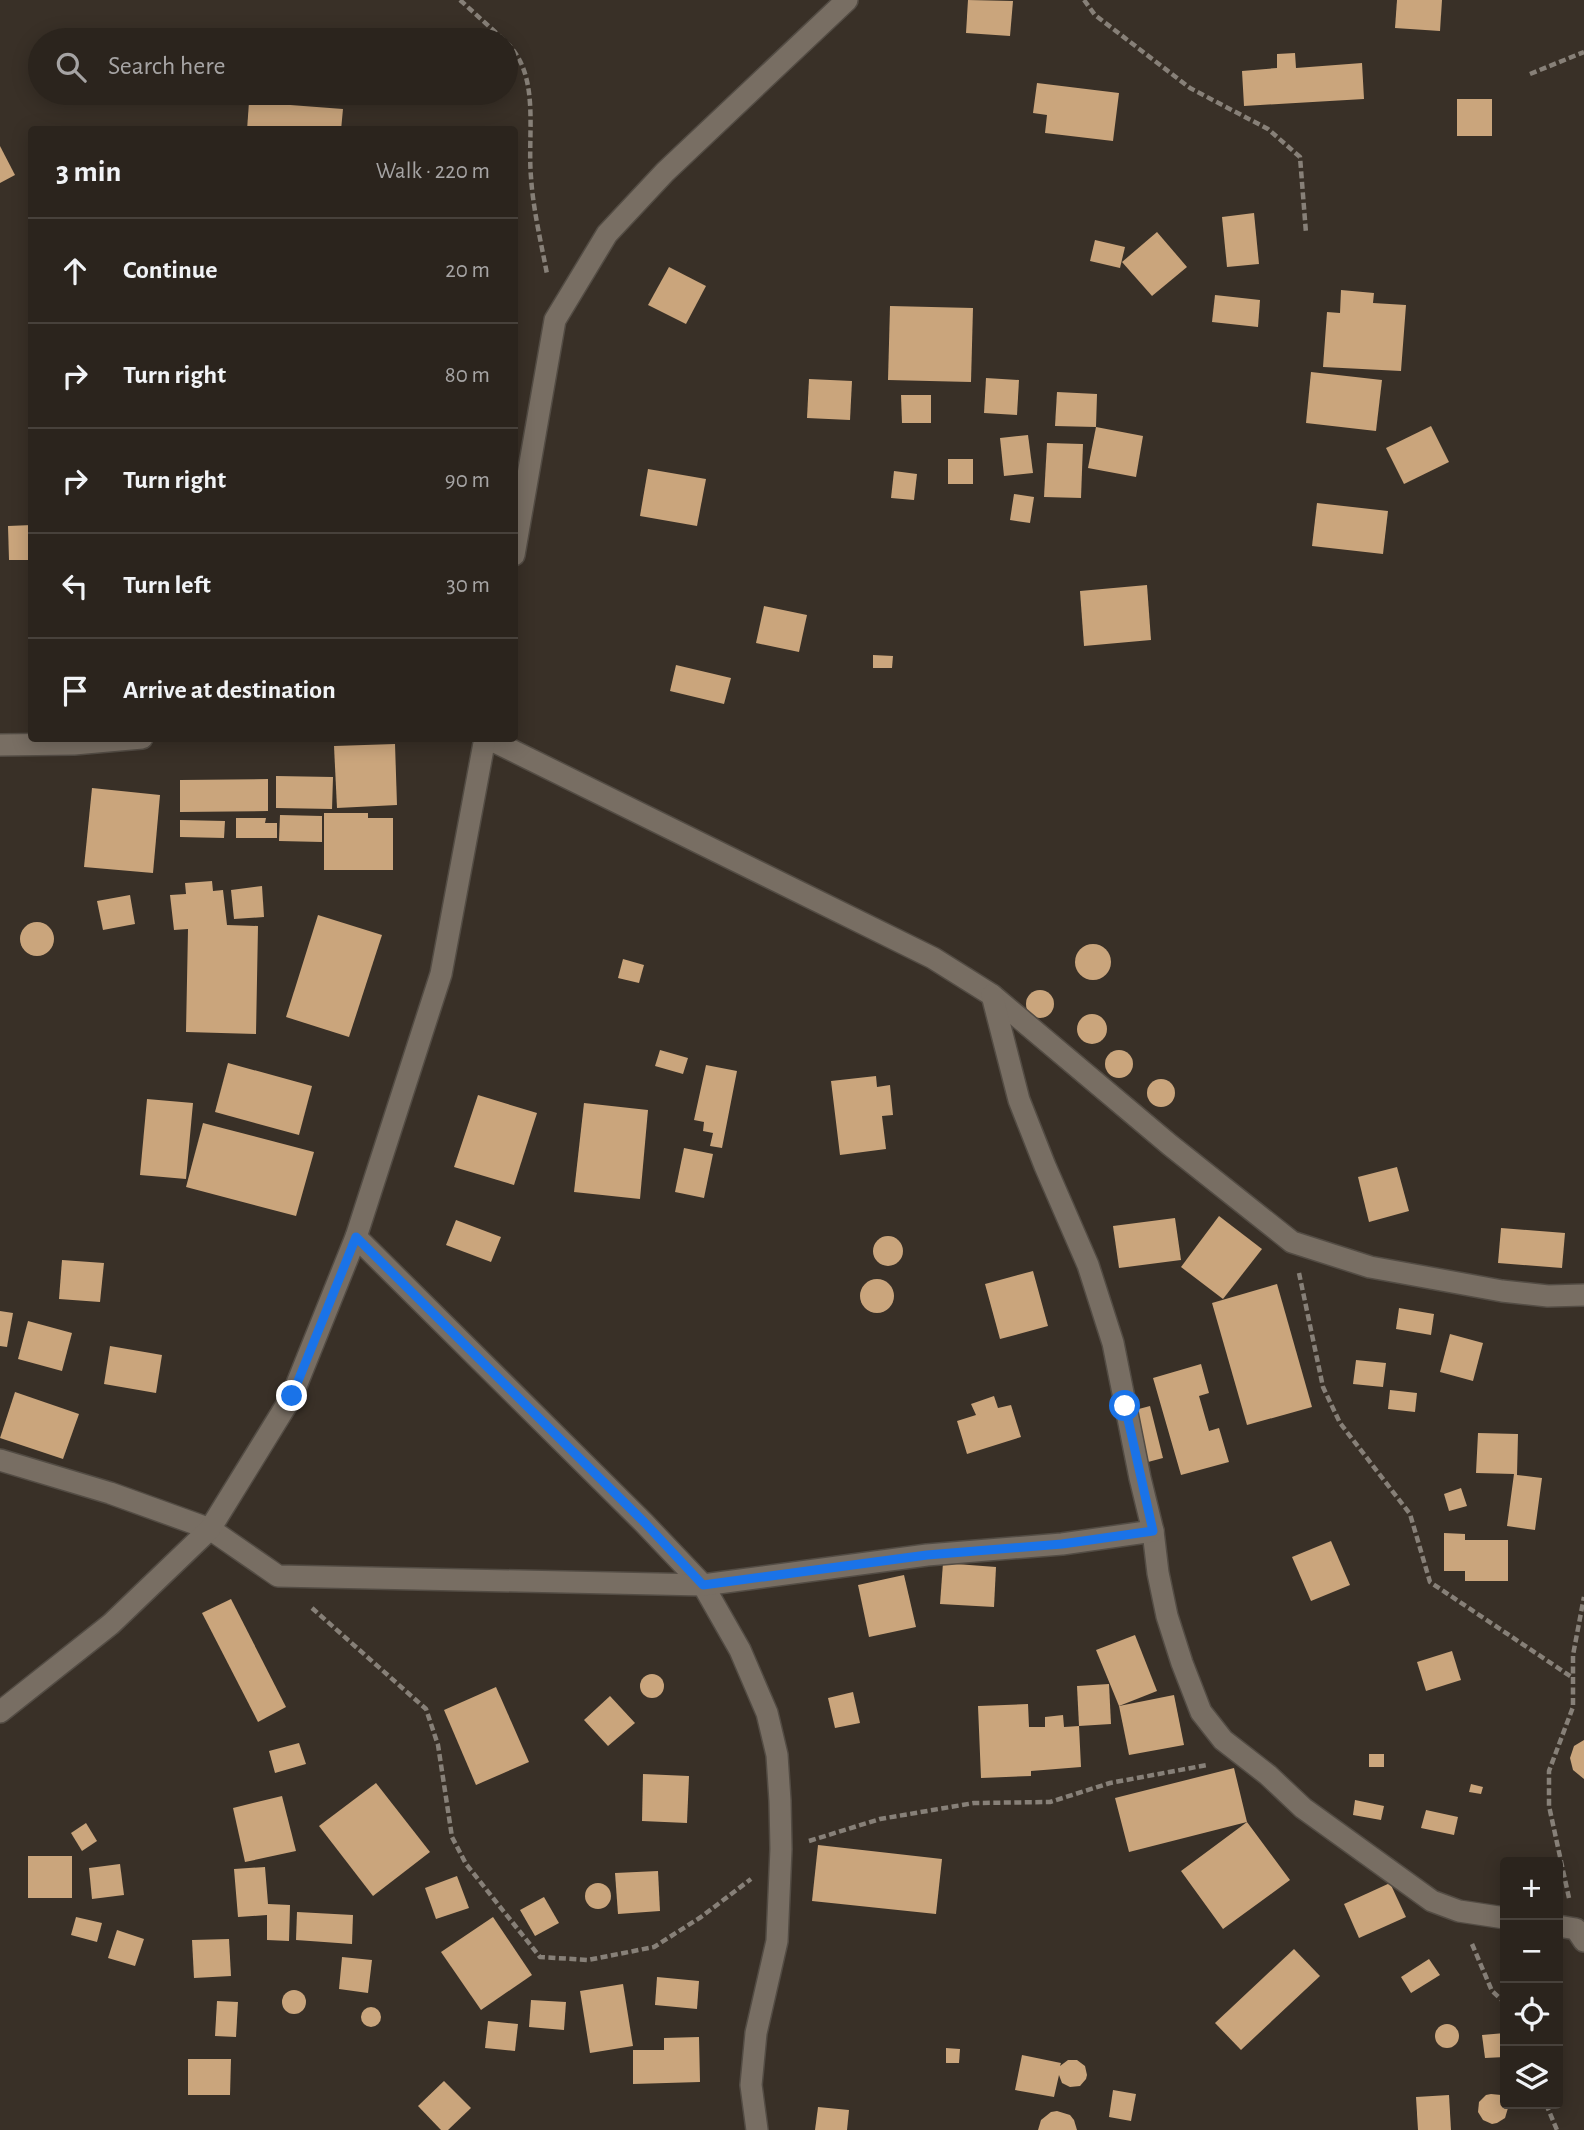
<!DOCTYPE html>
<html lang="en">
<head>
<meta charset="utf-8">
<style>
  :root { --surface:#2b241d; --page:#332c26; --text:#f1f3f6; --muted:#a6a4a4; --line:#47413b }
  body { margin:0; font-family:"Alegreya Sans",sans-serif; background:var(--page); color:var(--text) }
  .controls { position:absolute; right:21px; bottom:21px; display:grid; overflow:hidden; border-radius:7px; box-shadow:0 4px 18px #0003 }
  .controls button { width:63px; height:63px; display:grid; place-items:center; padding:0; border:0; border-bottom:2px solid var(--line); background:var(--surface); color:var(--text); font:35px sans-serif }
  .stop { position:absolute; width:21px; height:21px; margin:-16px; border:5px solid #1a73e8; border-radius:50%; background:#fff }
  .stop.end { background:#1a73e8; border-color:#fff; box-shadow:0 2px 7px #0008 }
  .list { margin:0; padding:0; list-style:none }
  h2 { display:flex; justify-content:space-between; align-items:center; height:91px; margin:0; padding:0 28px; font-size:30px }
  h2 small { font-size:23px; font-weight:400; color:var(--muted) }
  .list li { display:grid; grid-template-columns:46px 1fr auto; gap:21px; align-items:center; box-sizing:border-box; height:105px; padding:0 28px; border-top:2px solid var(--line) }
  .list b { display:block; font-size:26px; white-space:nowrap }
  .list em { font-size:23px; font-style:normal; color:var(--muted) }
  .icon { flex:none; width:38px; height:38px; fill:none; stroke:currentColor; stroke-width:2; stroke-linecap:round; stroke-linejoin:round }
  .map { position:relative; flex:none; width:1584px; height:2130px; overflow:hidden }
  .search { position:absolute; background:var(--surface); box-shadow:0 4px 18px #0003; left:28px; top:28px; width:490px; height:77px; display:flex; align-items:center; gap:18px; box-sizing:border-box; padding:0 24px; border-radius:38px; color:var(--muted); font-size:26px }
  .panel { position:absolute; background:var(--surface); box-shadow:0 4px 18px #0003; left:28px; top:126px; width:490px; height:616px; border-radius:7px }
  .map>svg:first-child { display:block }
</style>
</head>
<body>
<div class="map">
<svg width="1584" height="2130" viewBox="0 0 1584 2130">
  <rect width="100%" height="100%" fill="#393027"/>
  <g fill="#caa57c">
    <path d="M968,0L1013,1L1010,36L966,33Z"/>
    <path d="M1397,0H1442L1440,31L1395,28Z"/>
    <path d="M1295,53L1296,68L1362,63L1364,99L1244,106L1242,71L1277,68V54Z"/>
    <path d="M1037,83L1119,93L1113,141L1045,133L1047,115L1033,113Z"/>
    <rect x="1457" y="99" width="35" height="37"/>
    <path d="M249,102L343,109L341,130H247Z"/>
    <path d="M0,146L15,175L0,183Z"/>
    <path d="M1254,213L1259,264L1227,267L1222,217Z"/>
    <path d="M1157,232L1187,267L1152,296L1122,262Z"/>
    <path d="M1095,240L1125,247L1120,268L1090,261Z"/>
    <path d="M669,267L706,286L686,324L648,305Z"/>
    <path d="M1341,290L1374,293L1373,303L1406,305L1401,371L1323,367L1327,312L1340,313Z"/>
    <path d="M1215,295L1260,300L1258,327L1212,322Z"/>
    <path d="M890,306L973,308L971,382L888,380Z"/>
    <path d="M1311,372L1382,380L1376,431L1306,423Z"/>
    <path d="M986,378L1019,380L1017,415L984,413Z"/>
    <path d="M809,379L852,381L850,420L807,418Z"/>
    <path d="M1057,392L1097,394L1096,427L1055,426Z"/>
    <path d="M901,395H931V423H902Z"/>
    <path d="M1431,426L1449,462L1404,484L1386,448Z"/>
    <path d="M1096,427L1143,436L1136,477L1088,468Z"/>
    <path d="M1028,435L1033,473L1004,476L1000,438Z"/>
    <path d="M1047,443L1083,444L1081,498L1044,497Z"/>
    <rect x="948" y="459" width="25" height="25"/>
    <path d="M648,469L706,479L697,526L640,516Z"/>
    <path d="M894,471L917,474L914,500L891,498Z"/>
    <path d="M1014,494L1034,497L1030,523L1010,520Z"/>
    <path d="M1317,503L1388,511L1383,554L1312,546Z"/>
    <path d="M32,525V560H9L8,526Z"/>
    <path d="M1147,585L1151,640L1084,646L1080,591Z"/>
    <path d="M764,606L807,615L799,652L756,643Z"/>
    <path d="M873,655L893,656L892,668H873Z"/>
    <path d="M676,665L731,678L724,704L670,691Z"/>
    <path d="M395,744L397,805L337,808L334,746Z"/>
    <path d="M276,776L333,777L332,809L276,808Z"/>
    <path d="M268,779V811L180,812V780Z"/>
    <path d="M92,788L160,795L153,873L84,867Z"/>
    <path d="M324,813H368V818H393V870H324Z"/>
    <path d="M280,815L322,816V842L279,841Z"/>
    <path d="M236,818H266L265,823H277V838H236Z"/>
    <path d="M180,820L225,821L224,838L180,837Z"/>
    <path d="M212,881L213,891L223,890L227,925L258,926L256,1034L186,1032L188,929L174,930L170,895L186,894L185,883Z"/>
    <path d="M262,886L264,917L234,919L231,890Z"/>
    <path d="M130,895L135,924L103,930L97,901Z"/>
    <path d="M318,915L382,935L349,1037L286,1017Z"/>
    <circle cx="37" cy="939" r="17"/>
    <circle cx="1093" cy="962" r="18"/>
    <path d="M623,959L644,965L639,983L618,978Z"/>
    <circle cx="1040" cy="1004" r="14"/>
    <circle cx="1092" cy="1029" r="15"/>
    <circle cx="1119" cy="1064" r="14"/>
    <path d="M660,1050L688,1058L683,1074L655,1066Z"/>
    <path d="M228,1063L312,1086L299,1135L215,1112Z"/>
    <path d="M706,1065L737,1071L722,1148L710,1146L713,1133L703,1131L704,1122L694,1120Z"/>
    <path d="M876,1076L877,1087L890,1085L893,1115L882,1116L886,1149L840,1155L831,1081Z"/>
    <circle cx="1161" cy="1093" r="14"/>
    <path d="M478,1095L537,1113L514,1185L454,1167Z"/>
    <path d="M147,1099L193,1103L186,1179L140,1175Z"/>
    <path d="M584,1103L648,1110L640,1199L574,1192Z"/>
    <path d="M203,1123L314,1152L296,1216L186,1187Z"/>
    <path d="M684,1148L713,1154L704,1198L675,1192Z"/>
    <path d="M1397,1167L1409,1211L1369,1222L1358,1177Z"/>
    <path d="M1219,1216L1262,1249L1223,1299L1181,1267Z"/>
    <path d="M1175,1218L1181,1260L1119,1268L1113,1226Z"/>
    <path d="M456,1220L501,1237L491,1262L446,1245Z"/>
    <path d="M1501,1228L1565,1233L1562,1268L1498,1263Z"/>
    <circle cx="888" cy="1251" r="15"/>
    <path d="M62,1260L104,1263L100,1302L59,1299Z"/>
    <path d="M1033,1271L1048,1326L1000,1339L985,1284Z"/>
    <circle cx="877" cy="1296" r="17"/>
    <path d="M1277,1284L1312,1407L1247,1425L1212,1303Z"/>
    <path d="M1399,1308L1434,1314L1431,1335L1396,1329Z"/>
    <path d="M0,1311L13,1313L7,1347L0,1346Z"/>
    <path d="M28,1321L72,1333L62,1371L18,1359Z"/>
    <path d="M1450,1334L1483,1343L1473,1381L1440,1372Z"/>
    <path d="M110,1346L162,1355L156,1393L104,1384Z"/>
    <path d="M1356,1360L1386,1363L1383,1387L1353,1384Z"/>
    <path d="M1201,1364L1209,1393L1199,1396L1209,1431L1219,1428L1229,1462L1181,1475L1153,1378Z"/>
    <path d="M1390,1390L1417,1393L1415,1412L1388,1409Z"/>
    <path d="M15,1392L79,1414L63,1459L0,1438Z"/>
    <path d="M994,1396L998,1408L1011,1405L1021,1437L967,1454L957,1421L976,1415L971,1404Z"/>
    <path d="M1150,1406L1163,1458L1148,1462L1135,1410Z"/>
    <path d="M1478,1433L1518,1434L1517,1475L1542,1478L1535,1530L1507,1526L1514,1474L1476,1473Z"/>
    <path d="M1461,1488L1467,1506L1449,1511L1444,1494Z"/>
    <path d="M1444,1533L1465,1534V1540H1508V1581H1465V1571H1444Z"/>
    <path d="M1331,1541L1350,1585L1311,1601L1292,1557Z"/>
    <path d="M943,1563L996,1567L994,1607L940,1604Z"/>
    <path d="M904,1575L916,1627L869,1637L858,1585Z"/>
    <path d="M231,1599L286,1707L258,1722L202,1613Z"/>
    <path d="M1135,1635L1157,1691L1119,1706L1096,1650Z"/>
    <path d="M1452,1651L1461,1680L1426,1691L1417,1662Z"/>
    <circle cx="652" cy="1686" r="12"/>
    <path d="M1109,1684L1111,1724L1079,1726L1077,1686Z"/>
    <path d="M496,1687L529,1762L476,1785L444,1710Z"/>
    <path d="M853,1692L860,1723L835,1728L828,1698Z"/>
    <path d="M1174,1695L1184,1745L1129,1755L1119,1706Z"/>
    <path d="M610,1696L635,1723L608,1746L584,1720Z"/>
    <path d="M1028,1704L1029,1727H1045V1717L1063,1715L1064,1727L1079,1726L1081,1767L1031,1771V1776L981,1778L978,1706Z"/>
    <path d="M1584,1740V1779L1573,1770L1570,1758L1574,1746Z"/>
    <path d="M299,1743L306,1764L275,1773L269,1751Z"/>
    <rect x="1369" y="1754" width="15" height="13"/>
    <path d="M1234,1768L1247,1822L1290,1880L1223,1929L1181,1871L1247,1822L1129,1852L1115,1798Z"/>
    <path d="M643,1774L689,1776L687,1823L642,1821Z"/>
    <path d="M376,1783L430,1852L373,1896L319,1826Z"/>
    <path d="M1471,1784L1483,1787L1481,1794L1469,1792Z"/>
    <path d="M282,1796L296,1851L245,1862L233,1808Z"/>
    <path d="M1355,1800L1384,1806L1381,1820L1353,1815Z"/>
    <path d="M1426,1810L1458,1817L1454,1835L1421,1828Z"/>
    <path d="M86,1823L97,1841L82,1851L71,1833Z"/>
    <path d="M818,1845L942,1859L936,1914L812,1901Z"/>
    <rect x="28" y="1856" width="44" height="42"/>
    <path d="M120,1864L124,1895L92,1899L89,1868Z"/>
    <path d="M265,1867L268,1904L290,1905L289,1941L267,1940V1915L238,1917L234,1869Z"/>
    <path d="M658,1871L660,1911L618,1914L615,1873Z"/>
    <path d="M457,1876L469,1908L436,1919L425,1888Z"/>
    <path d="M1390,1883L1406,1917L1359,1938L1344,1904Z"/>
    <circle cx="598" cy="1896" r="13"/>
    <path d="M544,1897L559,1923L535,1936L520,1910Z"/>
    <path d="M297,1912L353,1915L352,1944L296,1940Z"/>
    <path d="M76,1917L102,1923L97,1942L71,1935Z"/>
    <path d="M493,1917L532,1975L481,2010L441,1952Z"/>
    <path d="M117,1930L144,1939L135,1966L108,1958Z"/>
    <path d="M229,1939L231,1976L194,1978L192,1940Z"/>
    <path d="M1294,1949L1320,1976L1241,2050L1215,2023Z"/>
    <path d="M342,1957L372,1960L368,1993L339,1989Z"/>
    <path d="M1429,1959L1440,1975L1411,1993L1401,1977Z"/>
    <path d="M657,1977L699,1981L697,2009L655,2005Z"/>
    <path d="M623,1984L633,2046L590,2053L580,1991Z"/>
    <circle cx="294" cy="2002" r="12"/>
    <path d="M531,2000L566,2002L564,2030L529,2027Z"/>
    <path d="M217,2001L238,2002L236,2037L215,2036Z"/>
    <circle cx="371" cy="2017" r="10"/>
    <path d="M488,2021L518,2024L515,2051L485,2048Z"/>
    <circle cx="1447" cy="2036" r="12"/>
    <path d="M1505,2033V2057L1485,2058L1482,2035Z"/>
    <path d="M699,2037L700,2082L633,2084V2050H664V2038Z"/>
    <path d="M946,2048L960,2049L959,2063H946Z"/>
    <path d="M1022,2055L1061,2063L1060,2066L1068,2060H1077L1085,2066L1087,2075L1086,2079L1080,2086L1070,2087L1062,2083L1059,2075L1054,2097L1015,2090Z"/>
    <path d="M188,2059H231L230,2095H188Z"/>
    <path d="M444,2081L471,2108L448,2130H441L418,2106Z"/>
    <path d="M1113,2090L1136,2094L1131,2121L1109,2117Z"/>
    <path d="M1491,2094L1501,2095L1505,2099L1508,2108L1505,2118L1497,2123L1492,2124L1483,2120L1478,2112L1479,2102L1486,2095Z"/>
    <path d="M1449,2095L1451,2130H1418L1416,2097Z"/>
    <path d="M818,2107L849,2110L847,2130H815Z"/>
    <path d="M1057,2111L1070,2115L1074,2120L1077,2130H1038L1041,2120L1051,2112Z"/>
  </g>
  <g fill="none" stroke-linecap="round" stroke-linejoin="round">
    <defs>
      <g id="street">
        <path d="M487,738L933,958L992,995L1170,1145L1292,1242L1370,1267L1502,1291L1548,1296L1584,1295"/>
        <path d="M0,745L74,744L142,738"/>
        <path d="M992,995L1019,1100L1045,1166L1088,1265L1113,1343L1140,1478L1153,1531L1158,1573L1167,1616L1182,1663L1201,1712L1223,1740L1268,1775L1303,1808L1432,1901L1459,1911L1505,1918"/>
        <path d="M356,1237L644,1523L703,1585L740,1650L767,1713L777,1755L780,1801L781,1849L777,1941L756,2033L751,2085L757,2130"/>
        <path d="M0,1460L110,1493L210,1529L278,1576L703,1585L927,1555L1062,1544L1153,1531"/>
        <path d="M1558,1926L1576,1929L1584,1941"/>
      </g>
      <g id="secondary">
        <path d="M514,555L555,320L607,234L665,172L847,0"/>
        <path d="M0,1712L111,1624L210,1529L292,1396L356,1237L441,974L485,738"/>
      </g>
    </defs>
    <use href="#street" stroke="#534c44" stroke-width="24"/>
    <use href="#secondary" stroke="#534c44" stroke-width="24"/>
    <g stroke="#878078" stroke-width="4.5" stroke-dasharray="7 3.5" stroke-linecap="butt">
      <path d="M460,0L504,40"/>
      <path d="M1084,0L1095,15L1190,88L1268,129L1300,157L1306,233"/>
      <path d="M506,42C541,75 527,133 531,177C533,209 541,242 547,274"/>
      <path d="M1530,74L1584,52"/>
      <path d="M1299,1273L1323,1387L1340,1423L1410,1514L1430,1582L1573,1678"/>
      <path d="M312,1608L426,1709L438,1745L452,1837L466,1864L540,1957L588,1960L654,1947L701,1917L751,1879"/>
      <path d="M809,1841L880,1819L974,1803L1050,1802L1110,1783L1207,1765"/>
      <path d="M1569,1898L1549,1806V1771L1573,1707V1655L1584,1597"/>
      <path d="M1472,1944L1492,1991L1505,2003"/>
      <path d="M1546,2104L1557,2130"/>
    </g>
    <use href="#street" stroke="#786e63" stroke-width="21"/>
    <use href="#secondary" stroke="#786e63" stroke-width="21"/>
  </g>
  <g fill="none" stroke-linecap="round" stroke-linejoin="round">
    <path stroke="#1a73e8" stroke-width="9" d="M292,1396L356,1237L644,1522L703,1585L927,1555L1062,1544L1153,1531L1125,1406"/>
  </g>
</svg>
<div class="controls">
<button>+</button>
<button>−</button>
<button><svg class="icon" aria-label="locate" viewBox="0 0 24 24"><circle cx="12" cy="12" r="6"/><path d="M12 2v4M12 18v4M2 12h4M18 12h4"/></svg></button>
<button><svg class="icon" aria-label="layers" viewBox="0 0 24 24"><path d="M12 4l9 5-9 5-9-5zM3 14l9 5 9-5"/></svg></button>
</div>
<div class="stop" style="left:1125px;top:1406px"></div>
<div class="stop end" style="left:292px;top:1396px"></div>
<div class="search"><svg class="icon" aria-label="search" viewBox="0 0 24 24"><circle cx="10" cy="10" r="6"/><path d="M15 15l6 6"/></svg>Search here</div>
<section class="panel">
<h2>3 min<small>Walk · 220 m</small></h2>
<ul class="list">
<li><svg class="icon" aria-label="ahead" viewBox="0 0 24 24"><path d="M12 20V5M6 11l6-6 6 6"/></svg><div><b>Continue</b></div><em>20 m</em></li>
<li><svg class="icon" aria-label="right" viewBox="0 0 24 24"><path d="M7 20v-9h11M14 6l5 5-5 5"/></svg><div><b>Turn right</b></div><em>80 m</em></li>
<li><svg class="icon" aria-label="right" viewBox="0 0 24 24"><path d="M7 20v-9h11M14 6l5 5-5 5"/></svg><div><b>Turn right</b></div><em>90 m</em></li>
<li><svg class="icon" aria-label="left" viewBox="0 0 24 24"><path d="M17 20v-9H6M10 6l-5 5 5 5"/></svg><div><b>Turn left</b></div><em>30 m</em></li>
<li><svg class="icon" aria-label="arrive" viewBox="0 0 24 24"><path d="M6 21V4h12l-3 4 3 4H6"/></svg><div><b>Arrive at destination</b></div></li>
</ul>
</section>
</div>
</body>
</html>
